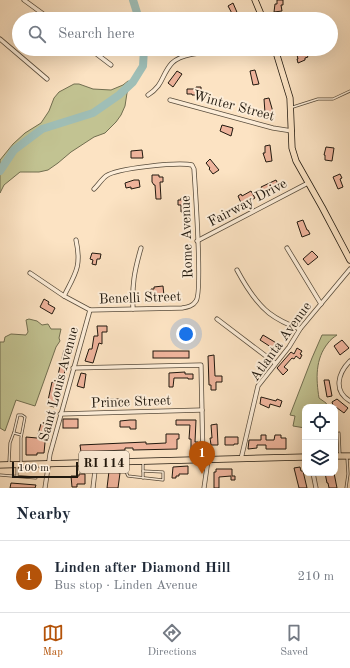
<!DOCTYPE html>
<html lang="en">
<head>
<meta charset="utf-8">
<style>
  :root { --surface:#fff; --page:#f6f6f7; --text:#1f2937; --muted:#747a83; --line:#e0e1e3; --accent:#b45309 }
  body { margin:0; font-family:"Old Standard TT",serif; background:var(--page); color:var(--text) }
  .controls { position:absolute; right:12px; bottom:12px; display:grid; overflow:hidden; border-radius:8px; box-shadow:0 4px 16px #0002 }
  .controls button { width:36px; height:36px; display:grid; place-items:center; padding:0; border:0; border-bottom:1px solid var(--line); background:var(--surface); color:var(--text); font:20px sans-serif }
  .scale { position:absolute; left:12px; bottom:10px; width:66px; box-sizing:border-box; padding-left:4px; border:2px solid #20180e; border-top:0; font-size:11px; line-height:14px; white-space:nowrap; color:#20180e; -webkit-text-stroke:3px #fdedd8; paint-order:stroke }
  .you { position:absolute; left:186px; top:334px; width:14px; height:14px; margin:-10px; border:3px solid #fff; border-radius:50%; background:#1a73e8; box-shadow:0 0 0 6px #1a73e833 }
  .badge { display:grid; place-items:center; width:26px; height:26px; border-radius:50%; background:var(--accent); color:#fff; font-size:13px; font-weight:700 }
  .pin { position:absolute; translate:-50% -33px; filter:drop-shadow(0 1px 2px #0008) }
  .pin::after { content:''; position:absolute; top:21px; width:14px; height:12px; background:inherit; clip-path:polygon(0 0,100% 0,50% 100%) }
  .list { margin:0; padding:0; list-style:none }
  h2 { display:flex; justify-content:space-between; align-items:center; height:52px; margin:0; padding:0 16px; font-size:17px }
  h2 small { font-size:13px; font-weight:400; color:var(--muted) }
  .list li { display:grid; grid-template-columns:26px 1fr auto; gap:12px; align-items:center; box-sizing:border-box; height:72px; padding:0 16px; border-top:1px solid var(--line) }
  .list b { display:block; font-size:15px; white-space:nowrap }
  .list p { margin:0; font-size:13px; white-space:nowrap; color:var(--muted) }
  .list em { font-size:13px; font-style:normal; color:var(--muted) }
  .icon { flex:none; width:22px; height:22px; fill:none; stroke:currentColor; stroke-width:2; stroke-linecap:round; stroke-linejoin:round }
  .map { position:relative; flex:none; width:350px; height:488px; overflow:hidden }
  .search { position:absolute; background:var(--surface); box-shadow:0 4px 16px #0002; left:12px; right:12px; top:12px; height:44px; display:flex; align-items:center; gap:10px; box-sizing:border-box; padding:0 14px; border-radius:22px; color:var(--muted); font-size:15px }
  .sheet { height:124px; background:var(--surface) }
  nav { display:flex; justify-content:space-around; align-items:center; box-sizing:border-box; height:56px; border-top:1px solid var(--line); background:var(--surface); font-size:11px; color:var(--muted) }
  nav a { display:grid; justify-items:center; gap:2px }
  nav .on { color:var(--accent) }
  .map>svg:first-child { display:block }
</style>
</head>
<body>
<div class="map">
<svg width="350" height="488" viewBox="0 0 350 488">
  <rect width="100%" height="100%" fill="#fce3c3"/>
  <filter id="stains"><feTurbulence type="fractalNoise" baseFrequency=".005" numOctaves="4"/><feColorMatrix values="0 0 0 0 .2 0 0 0 0 .09 0 0 0 0 .02 0 0 0 .5 -.17"/></filter>
  <radialGradient id="worn" r=".72"><stop offset=".6" stop-color="#630" stop-opacity="0"/><stop offset="1" stop-color="#630" stop-opacity=".3"/></radialGradient>
  <g fill="#c2c392" stroke="#716e50">
    <path d="M128,81L131,82V83L127,93L125,106L121,115L116,122L105,133L94,137L71,152L58,163L48,170L39,172H20L4,185L0,193V160L13,144L25,133L41,123L49,111L54,98L59,92L74,84H79L93,89L111,90L123,85Z"/>
    <path d="M29,319L37,321L42,325L48,324L51,329H61L59,338L60,341L56,347L35,406L16,400L5,431L0,428V342H4L5,337L11,334L26,335L28,332L26,320Z"/>
    <path d="M322,335H337C334,337 330,340 328,343C315,359 316,379 319,398L326,403L328,407H305V428L293,426L295,416L290,415L312,358Z"/>
  </g>
  <g fill="none" stroke-linecap="round" stroke-linejoin="round">
    <g stroke="#9fbeb6" stroke-width="8">
      <path d="M133,0L139,19"/>
      <path d="M0,171L14,150L42,129L93,113L119,95L133,82L143,66L144,49"/>
    </g>
  </g>
  <g fill="#efb49c" stroke="#20180e">
    <path d="M277,0H283V5H281L282,11L274,12L275,4H277Z"/>
    <path d="M233,3L239,17L235,19L228,6Z"/>
    <path d="M297,49H303L308,57L305,58V60L298,63L297,59H298L297,55H298Z"/>
    <path d="M255,70L259,84L253,85L250,71Z"/>
    <path d="M177,71L182,74L173,87L168,83Z"/>
    <path d="M196,87H201V90H202V95H192V94H187V89H196Z"/>
    <path d="M269,98L273,112L267,114L265,113L264,99Z"/>
    <path d="M222,125L233,128L231,136L220,131Z"/>
    <path d="M270,145L272,161L266,162L263,153H265V146Z"/>
    <path d="M326,147L334,148L332,161L325,160V155H324Z"/>
    <path d="M142,150L143,158H131V151Z"/>
    <path d="M210,159L219,170L213,174L209,169L210,168L206,163Z"/>
    <path d="M340,174L342,178L340,179L343,187L338,189L333,177Z"/>
    <path d="M152,175H159V177H163V182H160L161,199H156L155,185H154L152,182Z"/>
    <path d="M134,180H139L140,187L131,189V187L126,188L125,183Z"/>
    <path d="M276,180L279,186L264,193L261,187Z"/>
    <path d="M251,191L255,198L242,205L238,196L241,194L242,196Z"/>
    <path d="M181,198H185L187,212H181V205H178V200H181Z"/>
    <path d="M303,220L307,230H308L310,234L302,237L297,222Z"/>
    <path d="M312,251L318,257L308,265L303,259Z"/>
    <path d="M92,253L101,254L100,259H97L96,265L92,264L93,260L90,259Z"/>
    <path d="M163,286L164,296H151V289H154V287Z"/>
    <path d="M44,299L49,302L48,304L55,308L52,314L40,307Z"/>
    <path d="M97,326H107V332H102V344L99,343L93,363L85,361L89,349H92L94,336H98Z"/>
    <path d="M263,335L278,344L274,349L260,340Z"/>
    <path d="M342,340L349,348L340,355L334,346Z"/>
    <path d="M297,348L302,351L300,354L302,355L300,359L296,356L294,359L292,358L284,367L288,370L283,375L277,368L291,352L294,354Z"/>
    <path d="M64,350L71,352L67,367L66,366L60,392H58L54,407L47,405L52,382L56,383Z"/>
    <rect x="153" y="351" width="36" height="7"/>
    <path d="M214,355L215,376H222V382H216V390H211V385H209L208,356Z"/>
    <path d="M185,372V374H193V379H188V378H174L173,387H169V373Z"/>
    <path d="M81,373L86,374L84,388L77,386Z"/>
    <path d="M324,380H329L332,396L327,397Z"/>
    <path d="M261,397L276,401L277,399L282,401L280,407L270,404L269,408L260,404Z"/>
    <rect x="105" y="399" width="17" height="6"/>
    <path d="M337,399L348,408L344,413L333,405L332,402Z"/>
    <rect x="63" y="419" width="15" height="9"/>
    <path d="M130,420H136V429H130V427H120V421Z"/>
    <path d="M176,420H196L195,442H198V449H191V439H189L190,425H176Z"/>
    <path d="M41,424L49,427L47,432H46L44,453H37V455H26V437L37,438Z"/>
    <path d="M217,424L218,445H211L210,438H212L211,425Z"/>
    <path d="M166,434H179V439H177V449L133,450V448H125V450L81,452L80,445L146,442V444L166,443Z"/>
    <path d="M261,435H266V440H274L275,435H281V438H286V449H266V445H257V448L248,449L249,440H261Z"/>
    <path d="M225,437H238V444H234V445H225Z"/>
    <path d="M188,466V474H179V476H176V478H172L173,467Z"/>
    <path d="M300,467L301,471H303L307,488H299L294,468Z"/>
    <path d="M216,469H232V476H235V480H231V476L219,477V488H214V472H216Z"/>
    <path d="M109,471L120,473L118,488H107Z"/>
    <path d="M325,473H334L337,488H329L328,483H327Z"/>
    <path d="M79,474H85V484H77V487H72L71,476H79Z"/>
    <path d="M11,483L36,485L35,488H10Z"/>
  </g>
  <g fill="none" stroke-linecap="round" stroke-linejoin="round">
    <defs>
      <g id="service">
        <path d="M293,107L318,99H333L350,91"/>
        <path d="M14,433L21,435"/>
        <path d="M339,433L340,455"/>
        <path d="M9,462L10,443L14,432L18,415H22L25,417L21,438V462"/>
        <path d="M125,464L126,472L128,476L163,480V472L143,471"/>
        <path d="M17,466V476"/>
        <path d="M0,475L36,478"/>
        <path d="M143,478V462"/>
        <path d="M346,488L348,474L347,458"/>
      </g>
      <g id="minor">
        <path d="M24,0L50,19"/>
        <path d="M0,39L47,79"/>
        <path d="M90,49L111,65"/>
        <path d="M148,95C164,85 161,75 172,63C185,50 221,53 239,49"/>
        <path d="M170,100L273,128L292,131"/>
        <path d="M197,241L308,183"/>
        <path d="M287,248L321,304"/>
        <path d="M237,270C245,285 255,302 269,313C278,320 289,325 300,329"/>
        <path d="M30,273L64,296L90,310L182,308C188,307 193,306 196,301C203,292 195,187 194,169L192,165C178,162 117,168 106,176C102,179 98,185 94,189"/>
        <path d="M64,296C75,274 82,267 76,240"/>
        <path d="M133,309C132,285 134,272 141,248"/>
        <path d="M217,319L275,363"/>
        <path d="M350,361C338,373 333,391 350,401"/>
        <path d="M73,368L201,365L203,460"/>
        <path d="M60,414L202,410"/>
        <path d="M241,459L258,386L289,347L300,329L350,269"/>
        <path d="M313,473L316,488"/>
        <path d="M45,488L50,454L90,310"/>
        <path d="M93,488L96,462"/>
        <path d="M204,488L208,460"/>
      </g>
      <g id="primary">
        <path d="M255,0L263,19"/>
        <path d="M275,49L290,98L292,148L296,161L322,207L350,260"/>
        <path d="M335,456H350"/>
        <path d="M0,465L305,457"/>
      </g>
    </defs>
    <use href="#service" stroke="#574b3b" stroke-width="3"/>
    <use href="#minor" stroke="#574b3b" stroke-width="5"/>
    <use href="#primary" stroke="#20180e" stroke-width="7"/>
    <use href="#service" stroke="#fdedd8" stroke-width="1.5"/>
    <use href="#minor" stroke="#fdedd8" stroke-width="3.5"/>
    <use href="#primary" stroke="#fce3c3" stroke-width="5.5"/>
  </g>
  <g text-anchor="middle" stroke-width="4" stroke-linejoin="round" paint-order="stroke">
    <rect fill="#fdedd8" stroke="#62584b" stroke-width="1" x="79" y="451" width="50" height="22" rx="3"/>
    <g font-size="13" font-weight="bold" fill="#20180e">
      <text x="104" y="467">RI 114</text>
    </g>
    <g font-size="14" fill="#20180e" stroke="#fdedd8">
      <text transform="translate(234 105) rotate(15)" y="5">Winter Street</text>
      <text transform="translate(247 202) rotate(-28)" y="5">Fairway Drive</text>
      <text transform="translate(186 237) rotate(-92)" y="5">Rome Avenue</text>
      <text transform="translate(140 297) rotate(-2)" y="5">Benelli Street</text>
      <text transform="translate(280 341) rotate(-54)" y="5">Atlanta Avenue</text>
      <text transform="translate(58 384) rotate(-75)" y="5">Saint Louis Avenue</text>
      <text transform="translate(131 401) rotate(-2)" y="5">Prince Street</text>
    </g>
  </g>
  <rect width="100%" height="100%" filter="url(#stains)"/>
  <rect width="100%" height="100%" fill="url(#worn)"/>
</svg>
<div class="controls">
<button><svg class="icon" aria-label="locate" viewBox="0 0 24 24"><circle cx="12" cy="12" r="6"/><path d="M12 2v4M12 18v4M2 12h4M18 12h4"/></svg></button>
<button><svg class="icon" aria-label="layers" viewBox="0 0 24 24"><path d="M12 4l9 5-9 5-9-5zM3 14l9 5 9-5"/></svg></button>
</div>
<div class="scale">100 m</div>
<div class="you"></div>
<div class="pin badge" style="left:202px;top:474px">1</div>
<div class="search"><svg class="icon" aria-label="search" viewBox="0 0 24 24"><circle cx="10" cy="10" r="6"/><path d="M15 15l6 6"/></svg>Search here</div>
</div>
<section class="sheet">
<h2>Nearby<small></small></h2>
<ul class="list">
<li><span class="badge">1</span><div><b>Linden after Diamond Hill</b><p>Bus stop · Linden Avenue</p></div><em>210 m</em></li>
</ul>
</section>
<nav>
<a class="on"><svg class="icon" aria-label="map" viewBox="0 0 24 24"><path d="M3 6l6-2 6 2 6-2v14l-6 2-6-2-6 2zM9 4v14M15 6v14"/></svg>Map</a>
<a><svg class="icon" aria-label="directions" viewBox="0 0 24 24"><path d="M12 3l9 9-9 9-9-9zM9 14v-3h6M13 9l2 2-2 2"/></svg>Directions</a>
<a><svg class="icon" aria-label="saved" viewBox="0 0 24 24"><path d="M7 4h10v16l-5-4-5 4z"/></svg>Saved</a>
</nav>
</body>
</html>
